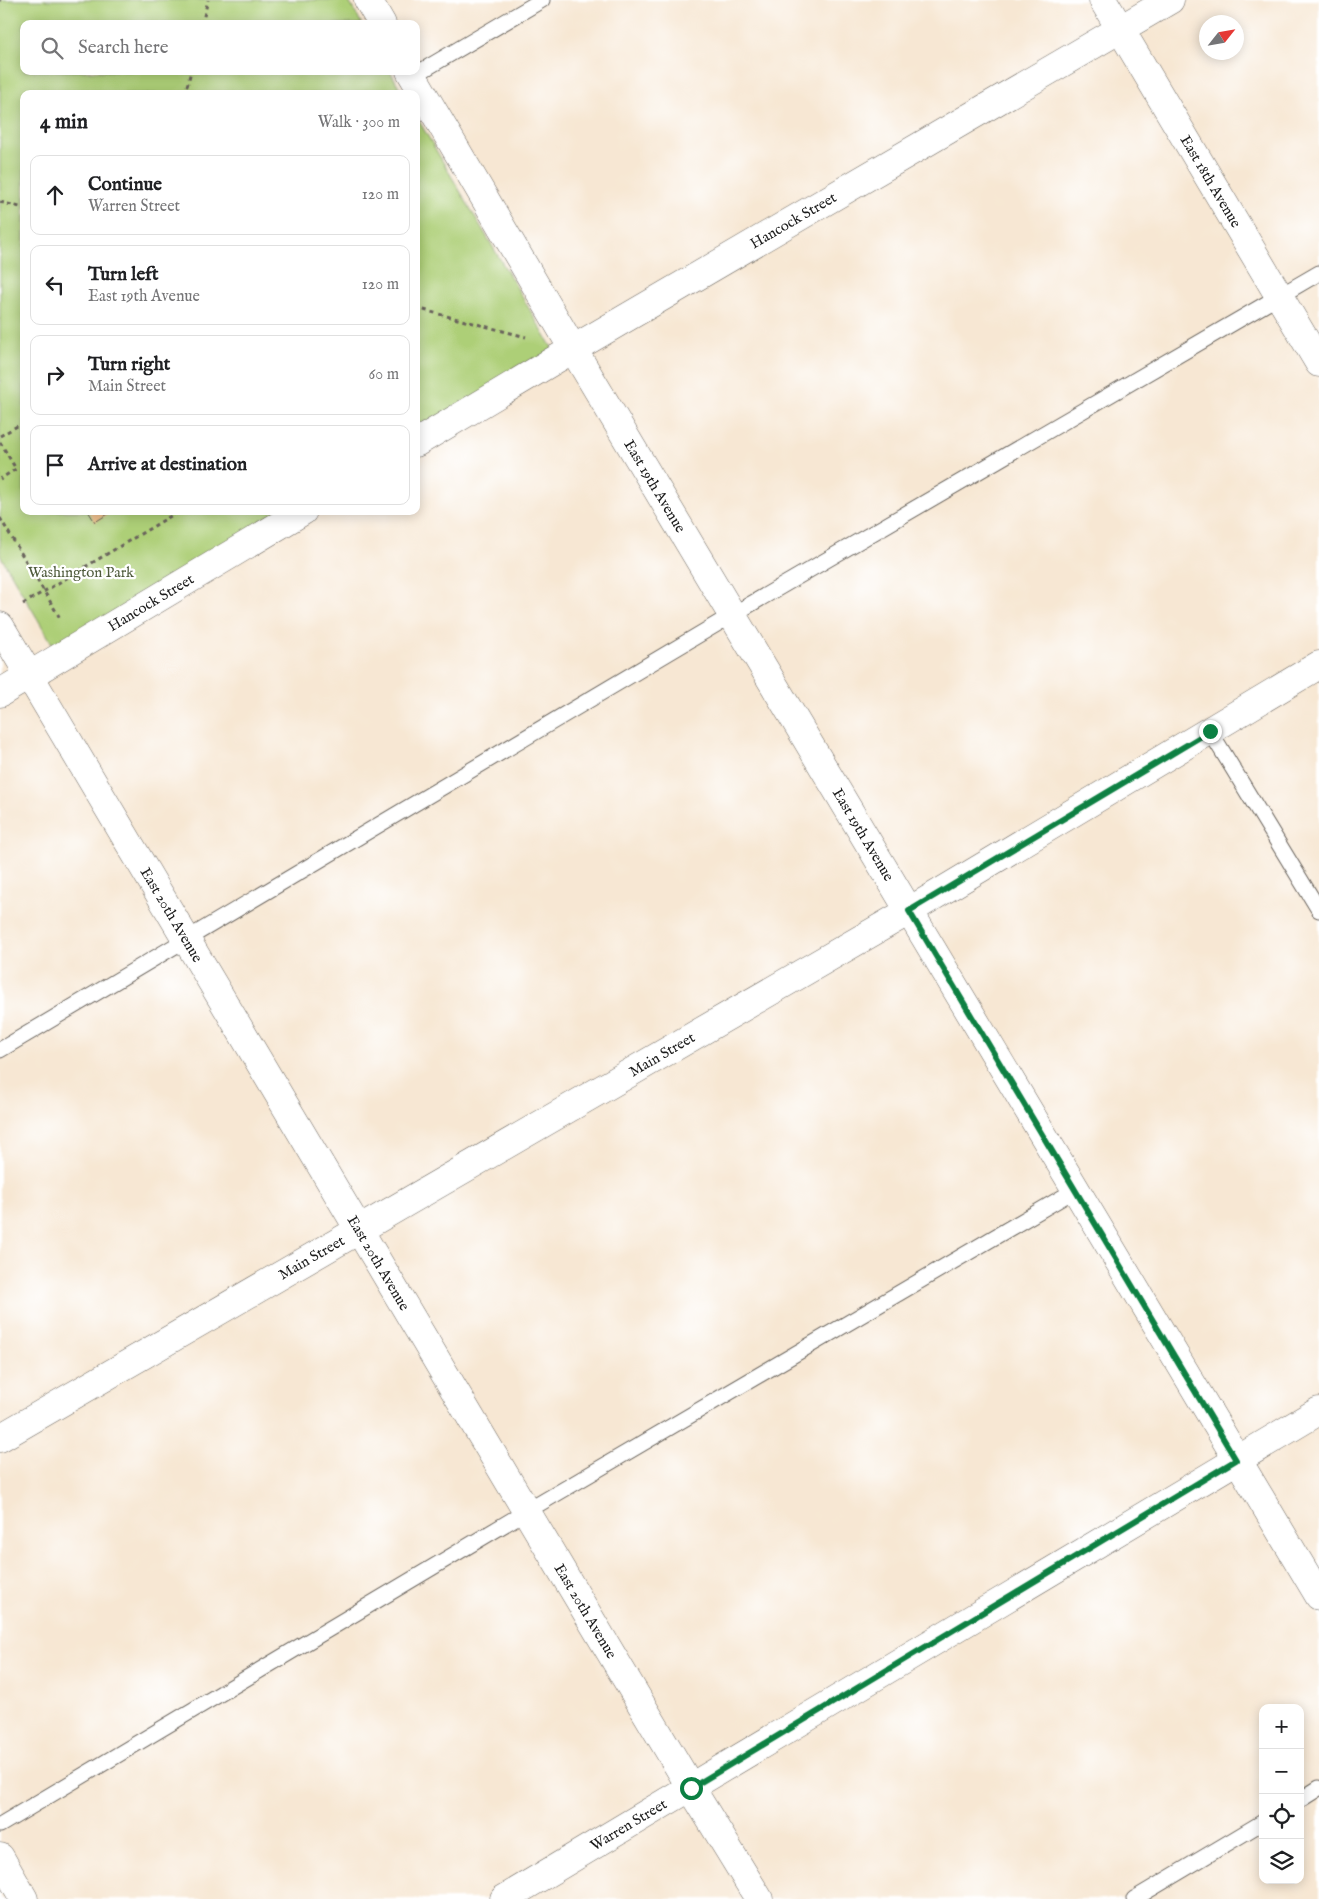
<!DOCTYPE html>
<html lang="en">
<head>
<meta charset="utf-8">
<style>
  :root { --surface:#fff; --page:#f2f2f2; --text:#202124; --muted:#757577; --line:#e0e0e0 }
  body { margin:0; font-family:"IM FELL English",serif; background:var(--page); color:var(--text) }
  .controls { position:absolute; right:15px; bottom:15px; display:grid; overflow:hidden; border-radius:10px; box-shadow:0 2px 12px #0003 }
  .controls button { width:45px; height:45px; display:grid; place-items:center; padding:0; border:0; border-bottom:1px solid var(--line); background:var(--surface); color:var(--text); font:25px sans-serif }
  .compass { position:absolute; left:1199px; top:15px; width:45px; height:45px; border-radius:50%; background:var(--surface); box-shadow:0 2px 12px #0003; rotate:59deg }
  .stop { position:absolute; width:15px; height:15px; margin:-11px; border:4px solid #0b8043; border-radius:50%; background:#fff }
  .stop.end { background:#0b8043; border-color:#fff; box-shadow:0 1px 5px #0008 }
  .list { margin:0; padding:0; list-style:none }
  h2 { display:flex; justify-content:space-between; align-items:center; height:65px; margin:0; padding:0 20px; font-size:21px }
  h2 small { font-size:16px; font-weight:400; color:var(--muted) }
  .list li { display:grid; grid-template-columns:32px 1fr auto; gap:15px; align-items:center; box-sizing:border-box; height:80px; margin:0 10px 10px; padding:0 10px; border:1px solid var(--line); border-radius:10px }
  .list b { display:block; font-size:19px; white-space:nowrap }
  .list p { margin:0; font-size:16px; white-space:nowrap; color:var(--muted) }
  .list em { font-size:16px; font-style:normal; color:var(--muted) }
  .icon { flex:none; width:28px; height:28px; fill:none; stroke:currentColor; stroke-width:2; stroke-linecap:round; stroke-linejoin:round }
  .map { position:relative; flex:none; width:1319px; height:1899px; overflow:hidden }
  .search { position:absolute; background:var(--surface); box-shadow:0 2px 12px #0003; left:20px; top:20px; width:400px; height:55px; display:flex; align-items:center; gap:12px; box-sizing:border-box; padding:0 18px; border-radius:10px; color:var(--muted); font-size:19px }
  .panel { position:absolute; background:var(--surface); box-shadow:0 2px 12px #0003; left:20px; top:90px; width:400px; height:425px; border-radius:10px }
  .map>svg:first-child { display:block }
</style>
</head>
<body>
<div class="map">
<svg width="1319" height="1899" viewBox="0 0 1319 1899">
  <rect width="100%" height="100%" fill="#fff"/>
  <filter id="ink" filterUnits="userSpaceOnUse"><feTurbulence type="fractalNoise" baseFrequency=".02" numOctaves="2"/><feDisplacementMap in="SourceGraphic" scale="10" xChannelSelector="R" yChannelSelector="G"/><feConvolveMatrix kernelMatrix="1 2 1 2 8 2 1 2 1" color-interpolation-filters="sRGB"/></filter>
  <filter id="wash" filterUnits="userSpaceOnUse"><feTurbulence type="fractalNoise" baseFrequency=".0096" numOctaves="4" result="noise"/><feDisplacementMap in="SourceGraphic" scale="20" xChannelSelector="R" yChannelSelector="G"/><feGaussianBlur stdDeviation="1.12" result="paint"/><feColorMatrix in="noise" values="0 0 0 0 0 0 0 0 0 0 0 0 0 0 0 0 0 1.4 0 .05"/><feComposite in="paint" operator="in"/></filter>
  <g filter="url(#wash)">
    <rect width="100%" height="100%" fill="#f7e7d3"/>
    <g fill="#adcf77" stroke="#64764a">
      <path d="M0,0H348L362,24H24V71H390L403,94H24V511H303L60,657L0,555Z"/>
      <path d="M416,116L558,358L416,443Z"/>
    </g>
    <g id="blocks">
      <path fill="#ecaf6e" d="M88,511H113L95,522Z"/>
    </g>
  </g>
  <g filter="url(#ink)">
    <use href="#blocks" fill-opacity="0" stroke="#69635c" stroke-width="1"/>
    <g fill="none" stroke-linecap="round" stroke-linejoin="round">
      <defs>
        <g id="service">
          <path d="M413,76L542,0"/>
          <path d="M1210,731L1319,910"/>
          <path d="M0,1050L732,615L1319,273"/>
          <path d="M1300,1800L1319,1788"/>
          <path d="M0,1825L527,1511L1075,1190"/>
          <path d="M1134,1899L1263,1822"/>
        </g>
        <g id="minor">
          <path d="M368,0L382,24"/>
          <path id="s1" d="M1103,0L1319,363"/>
          <path id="s2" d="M410,71L573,349L1319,1596"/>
          <path id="s3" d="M416,443L573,349L1170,0"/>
          <path id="s4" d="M0,626L691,1788L759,1899"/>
          <path id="s5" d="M0,693L303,511"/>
          <path d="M0,1857L24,1899"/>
          <path id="s6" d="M504,1899L1319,1411"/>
        </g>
        <g id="tertiary">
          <path id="s7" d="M0,1438L909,911L1319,665"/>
        </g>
      </defs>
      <use href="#service" stroke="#69635c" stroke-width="17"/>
      <use href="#minor" stroke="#69635c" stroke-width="29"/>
      <use href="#tertiary" stroke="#69635c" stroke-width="29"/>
      <g stroke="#69635c" stroke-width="3" stroke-dasharray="4 4" stroke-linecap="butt">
        <path d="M0,0H1"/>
        <path d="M202,24L208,0"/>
        <path d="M185,94L191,71"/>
        <path d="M0,202L24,208"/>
        <path d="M416,308L526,337"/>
        <path d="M0,436L24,422"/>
        <path d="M0,442L16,469L0,479"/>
        <path d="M0,518L60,618"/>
        <path d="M23,604L179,511"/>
      </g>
      <use href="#service" stroke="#fff" stroke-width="15"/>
      <use href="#minor" stroke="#fff" stroke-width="28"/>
      <use href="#tertiary" stroke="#fff" stroke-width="28"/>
    </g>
  </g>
  <g fill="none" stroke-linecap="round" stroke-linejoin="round" filter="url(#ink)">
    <path stroke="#0b8043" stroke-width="6" d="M691,1788L1236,1460L909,911L1210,731"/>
  </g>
  <g text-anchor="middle" stroke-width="4.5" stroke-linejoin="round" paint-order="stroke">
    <g font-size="15" fill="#1c1c1c" stroke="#fff">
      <text dy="5" stroke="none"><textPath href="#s1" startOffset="211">East 18th Avenue</textPath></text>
      <text dy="5" stroke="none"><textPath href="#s3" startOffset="438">Hancock Street</textPath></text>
      <text dy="5" stroke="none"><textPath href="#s2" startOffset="482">East 19th Avenue</textPath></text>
      <text dy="5" stroke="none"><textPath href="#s5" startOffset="176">Hancock Street</textPath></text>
      <text dy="5" stroke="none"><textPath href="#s2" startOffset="888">East 19th Avenue</textPath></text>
      <text dy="5" stroke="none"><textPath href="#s4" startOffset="336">East 20th Avenue</textPath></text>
      <text dy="5" stroke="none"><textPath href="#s7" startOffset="765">Main Street</textPath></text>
      <text dy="5" stroke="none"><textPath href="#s7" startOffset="360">Main Street</textPath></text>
      <text dy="5" stroke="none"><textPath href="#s4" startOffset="741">East 20th Avenue</textPath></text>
      <text dy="5" stroke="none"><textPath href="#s4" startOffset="1146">East 20th Avenue</textPath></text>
      <text dy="5" stroke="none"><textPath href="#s6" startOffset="145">Warren Street</textPath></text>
    </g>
    <g font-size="15" fill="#4f5b3c" stroke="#fff">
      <text x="81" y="577">Washington Park</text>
    </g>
  </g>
</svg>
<div class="controls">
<button>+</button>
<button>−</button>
<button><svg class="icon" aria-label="locate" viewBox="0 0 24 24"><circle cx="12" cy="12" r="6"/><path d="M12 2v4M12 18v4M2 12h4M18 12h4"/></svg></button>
<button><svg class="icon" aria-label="layers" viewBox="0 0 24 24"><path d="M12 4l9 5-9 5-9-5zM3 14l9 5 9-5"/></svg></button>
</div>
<svg class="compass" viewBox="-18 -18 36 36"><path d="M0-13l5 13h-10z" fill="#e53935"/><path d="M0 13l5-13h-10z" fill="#757577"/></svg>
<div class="stop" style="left:691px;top:1788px"></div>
<div class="stop end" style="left:1210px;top:731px"></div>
<div class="search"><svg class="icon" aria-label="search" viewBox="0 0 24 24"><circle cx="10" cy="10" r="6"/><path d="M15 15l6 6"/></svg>Search here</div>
<section class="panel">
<h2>4 min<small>Walk · 300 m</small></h2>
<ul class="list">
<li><svg class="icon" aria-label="ahead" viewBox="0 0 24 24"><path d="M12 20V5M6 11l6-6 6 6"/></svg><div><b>Continue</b><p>Warren Street</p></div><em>120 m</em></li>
<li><svg class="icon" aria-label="left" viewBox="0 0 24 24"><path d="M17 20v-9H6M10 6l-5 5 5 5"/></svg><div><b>Turn left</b><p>East 19th Avenue</p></div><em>120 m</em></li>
<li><svg class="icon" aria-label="right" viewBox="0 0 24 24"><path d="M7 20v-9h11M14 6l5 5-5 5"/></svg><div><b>Turn right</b><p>Main Street</p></div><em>60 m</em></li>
<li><svg class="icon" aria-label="arrive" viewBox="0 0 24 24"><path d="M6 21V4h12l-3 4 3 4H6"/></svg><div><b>Arrive at destination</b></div></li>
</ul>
</section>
</div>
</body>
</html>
